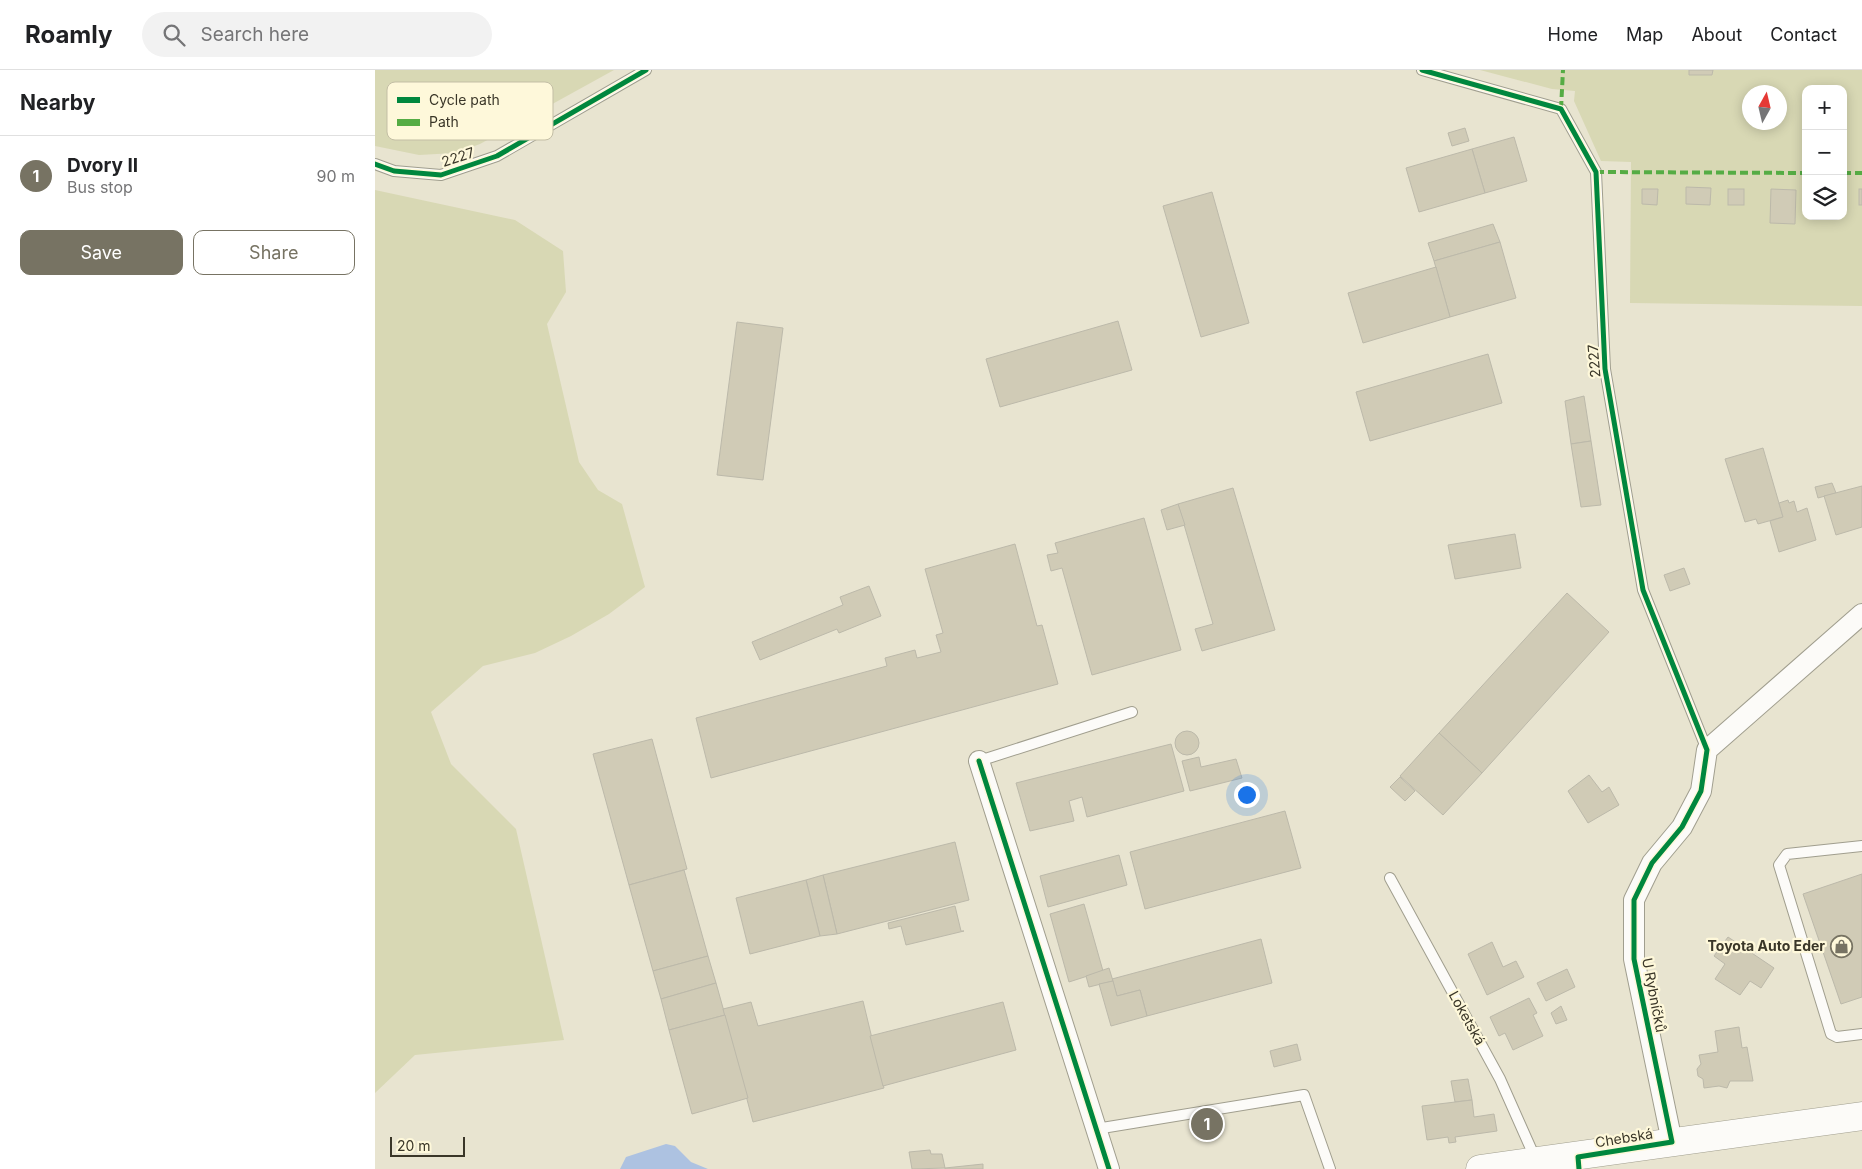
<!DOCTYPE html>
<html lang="en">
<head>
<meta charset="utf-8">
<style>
  :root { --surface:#fff; --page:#f2f2f2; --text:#202124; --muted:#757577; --line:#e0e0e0; --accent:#777363 }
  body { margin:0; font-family:Inter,sans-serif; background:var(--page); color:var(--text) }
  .controls { position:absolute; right:15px; top:15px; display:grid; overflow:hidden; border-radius:10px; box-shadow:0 2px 12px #0003 }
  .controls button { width:45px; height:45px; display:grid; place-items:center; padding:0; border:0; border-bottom:1px solid var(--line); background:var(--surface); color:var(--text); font:25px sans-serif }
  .compass { position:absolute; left:1367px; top:15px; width:45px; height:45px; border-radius:50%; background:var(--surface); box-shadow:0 2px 12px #0003; rotate:8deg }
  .scale { position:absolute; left:15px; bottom:12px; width:75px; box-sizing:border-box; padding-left:5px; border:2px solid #3a3628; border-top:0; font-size:14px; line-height:18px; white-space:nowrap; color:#3a3628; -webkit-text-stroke:4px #fef8da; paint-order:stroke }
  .you { position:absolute; left:871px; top:724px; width:18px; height:18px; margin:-12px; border:4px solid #fff; border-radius:50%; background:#1a73e8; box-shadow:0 0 0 8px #1a73e833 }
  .badge { display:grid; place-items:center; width:32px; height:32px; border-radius:50%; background:var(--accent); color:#fff; font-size:16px; font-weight:700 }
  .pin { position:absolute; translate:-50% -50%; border:2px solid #fff; box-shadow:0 1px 5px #0006 }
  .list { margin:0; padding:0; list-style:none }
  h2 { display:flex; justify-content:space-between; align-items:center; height:65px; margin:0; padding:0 20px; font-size:21px }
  h2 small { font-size:16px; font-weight:400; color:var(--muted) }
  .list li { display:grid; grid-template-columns:32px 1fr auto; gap:15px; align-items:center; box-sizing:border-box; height:80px; padding:0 20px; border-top:1px solid var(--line) }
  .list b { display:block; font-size:19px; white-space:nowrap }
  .list p { margin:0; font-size:16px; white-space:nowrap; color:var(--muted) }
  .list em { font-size:16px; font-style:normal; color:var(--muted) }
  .actions { display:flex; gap:10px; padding:15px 20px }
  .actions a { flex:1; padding:11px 0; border:1px solid var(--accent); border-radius:10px; text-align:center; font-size:18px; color:var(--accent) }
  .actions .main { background:var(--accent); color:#fff }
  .icon { flex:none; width:28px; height:28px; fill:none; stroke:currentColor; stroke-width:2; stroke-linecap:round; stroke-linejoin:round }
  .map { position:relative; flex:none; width:1487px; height:1099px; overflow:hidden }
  header { display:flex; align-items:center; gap:30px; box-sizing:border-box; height:70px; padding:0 25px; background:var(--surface); border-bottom:1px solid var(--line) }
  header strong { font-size:24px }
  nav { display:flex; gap:28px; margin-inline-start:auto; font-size:18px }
  .search { width:350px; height:45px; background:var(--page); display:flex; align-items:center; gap:12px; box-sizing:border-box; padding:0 18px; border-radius:28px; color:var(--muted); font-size:19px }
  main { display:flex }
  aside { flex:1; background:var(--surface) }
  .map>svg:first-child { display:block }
</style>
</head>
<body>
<header>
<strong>Roamly</strong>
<div class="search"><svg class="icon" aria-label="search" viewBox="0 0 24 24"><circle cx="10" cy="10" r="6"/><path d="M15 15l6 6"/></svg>Search here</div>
<nav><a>Home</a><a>Map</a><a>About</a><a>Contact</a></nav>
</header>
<main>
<aside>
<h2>Nearby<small></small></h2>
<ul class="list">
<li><span class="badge">1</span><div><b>Dvory II</b><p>Bus stop</p></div><em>90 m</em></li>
</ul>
<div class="actions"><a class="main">Save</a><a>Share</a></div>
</aside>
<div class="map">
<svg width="1487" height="1099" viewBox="0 0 1487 1099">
  <rect width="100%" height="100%" fill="#e8e4d0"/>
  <g fill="#d8d8b4" fill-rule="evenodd">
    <path d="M0,0H239L105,74L80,83L44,85L0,76Z"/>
    <path d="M1105,0H1487V236L1255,233L1256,92L1226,91L1199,31L1200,21L1177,19ZM1431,19H1468V146H1431ZM1374,22H1404V52H1374Z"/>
    <path d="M0,120L140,150L188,181L191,222L172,254L204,392L223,420L247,434L270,517L234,544L196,566L160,583L108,596L56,642L76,694L141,759L189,970L40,985L0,1023Z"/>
  </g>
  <path fill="#adc2e1" d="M291,1074L300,1076L316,1092L333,1099H245L251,1087Z"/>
  <g fill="#d0cbb6" stroke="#bcb9aa">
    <path d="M1314,0H1338L1337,5H1314Z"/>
    <path d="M1090,58L1094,71L1077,76L1073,63Z"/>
    <path d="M1139,67L1152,111L1110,123L1097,79Z"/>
    <path d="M1097,79L1110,123L1044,142L1031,98Z"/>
    <path d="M1311,117L1336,118L1335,135L1311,134Z"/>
    <path d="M1267,119H1283L1282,135L1267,134Z"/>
    <rect x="1353" y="119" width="16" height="16"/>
    <path d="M1396,119L1421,120L1420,154L1395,153Z"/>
    <rect x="1484" y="119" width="3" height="16"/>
    <path d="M837,122L874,253L826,267L788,136Z"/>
    <path d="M1118,154L1125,172L1059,191L1053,173Z"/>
    <path d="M1125,172L1141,228L1075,247L1059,191Z"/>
    <path d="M1061,197L1075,247L988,273L973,223Z"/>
    <path d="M743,251L757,300L625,337L611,289Z"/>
    <path d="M362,252L408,258L388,410L342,405Z"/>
    <path d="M1113,284L1127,333L995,371L981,322Z"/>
    <path d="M1209,326L1216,371L1196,374L1190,331Z"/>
    <path d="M1216,371L1226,435L1206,437L1196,374Z"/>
    <path d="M1388,378L1408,447L1383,454L1381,449L1370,452L1350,389Z"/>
    <path d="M1457,413L1461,423L1443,428L1440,417Z"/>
    <path d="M1487,416V457L1461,465L1449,426Z"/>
    <path d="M858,418L900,560L827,581L820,559L838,554L803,434Z"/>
    <path d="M1413,430L1414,433L1419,431L1422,442L1432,438L1441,470L1404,482L1395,451L1408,447L1404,433Z"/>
    <path d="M803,434L810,455L792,460L786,440Z"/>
    <path d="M769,448L806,580L717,605L687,498L676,501L672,485L683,483L680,473Z"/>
    <path d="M1140,464L1146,498L1080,509L1073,475Z"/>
    <path d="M640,474L662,556L667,555L683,614L336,708L321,648L512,596L510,588L540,580L542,588L566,582L561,565L568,563L550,499Z"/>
    <path d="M1309,498L1315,514L1295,521L1289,505Z"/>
    <path d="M494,516L506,546L464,563L462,559L385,590L377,572L468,535L465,527Z"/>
    <path d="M1192,523L1234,562L1107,703L1064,663Z"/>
    <circle cx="812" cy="673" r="12"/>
    <path d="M1064,663L1107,703L1068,745L1025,706Z"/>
    <path d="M277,669L312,799L254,815L218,684Z"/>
    <path d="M796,674L809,721L712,747L707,727L694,731L699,751L655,761L641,713Z"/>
    <path d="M824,687L826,697L861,689L867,708L815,721L807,691Z"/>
    <path d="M1214,705L1227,722L1234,717L1244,735L1213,753L1193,721Z"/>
    <path d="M1025,707L1040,721L1030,731L1015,717Z"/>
    <path d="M910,741L926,798L770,839L755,782Z"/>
    <path d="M580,772L594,830L462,864L448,805Z"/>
    <path d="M744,785L752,815L673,837L665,806Z"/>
    <path d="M309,800L333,886L278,901L254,815Z"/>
    <path d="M1487,804V927L1466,934L1428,824Z"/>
    <path d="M448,805L462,864L445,866L431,810Z"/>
    <path d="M431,810L445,866L375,884L361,828Z"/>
    <path d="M709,834L728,901L694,912L675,844Z"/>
    <path d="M580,836L586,861H589L531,875L526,856L514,859L513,853Z"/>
    <path d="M1353,867L1399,898L1386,918L1375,911L1365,925L1340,909L1350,894L1339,886Z"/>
    <path d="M886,869L897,913L772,946L765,920L742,926L737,909Z"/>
    <path d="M1117,872L1128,897L1141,891L1149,907L1112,925L1093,884Z"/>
    <path d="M333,886L341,913L286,929L278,901Z"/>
    <path d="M734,898L738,911L714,917L711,906Z"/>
    <path d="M1192,899L1200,917L1171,931L1162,913Z"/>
    <path d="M738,911L742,926L765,920L772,946L736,956L724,914Z"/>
    <path d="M341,913L350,945L294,960L286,929Z"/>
    <path d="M1154,928L1162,943L1158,945L1168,966L1138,980L1130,963L1124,966L1115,947Z"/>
    <path d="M488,931L509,1018L378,1052L348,939L376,932L383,956Z"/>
    <path d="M628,932L641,980L508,1016L495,966Z"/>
    <path d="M1186,936L1192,950L1181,954L1176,943Z"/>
    <path d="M350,945L373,1028L317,1044L294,960Z"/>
    <path d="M1364,957L1367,978L1372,977L1378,1011H1355L1352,1018L1344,1016L1329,1018L1328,1009L1323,1006L1322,999L1326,994L1324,985L1343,982L1340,961Z"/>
    <path d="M922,974L926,990L899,997L895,981Z"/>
    <path d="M1093,1009L1097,1030L1080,1032L1076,1011Z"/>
    <path d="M1097,1030L1099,1047L1119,1044L1122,1061L1080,1067L1081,1072L1074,1073L1073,1067L1052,1070L1047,1036Z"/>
    <path d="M555,1080L556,1084H567L570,1098L537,1099L534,1082Z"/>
    <path d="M608,1094V1099H570V1098Z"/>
  </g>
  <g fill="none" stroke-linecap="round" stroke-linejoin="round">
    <defs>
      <g id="lane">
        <path d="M1047,0L1186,39L1221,102L1230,299L1268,520L1332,680"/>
        <path d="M0,94L19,101L66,105L122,86L271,0"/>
        <path d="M604,691L757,642"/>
        <path d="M1487,776L1412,784L1404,795L1456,964L1462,967L1487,964"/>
        <path d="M1015,808L1125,1009L1161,1090"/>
        <path d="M721,1059L929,1025L955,1099"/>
      </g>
      <g id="street">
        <path d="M604,691L734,1099"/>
        <path d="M1297,1072L1259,889V830L1277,793L1307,757L1326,721L1332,680L1487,544"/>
      </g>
      <path id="secondary" d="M1105,1099L1487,1046"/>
    </defs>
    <use href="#lane" stroke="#a09e8e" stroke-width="12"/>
    <use href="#street" stroke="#a09e8e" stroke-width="22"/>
    <use href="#secondary" stroke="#a09e8e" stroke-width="29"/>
    <use href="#lane" stroke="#fcfbf8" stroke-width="10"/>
    <use href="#street" stroke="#fcfbf8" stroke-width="20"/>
    <use href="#secondary" stroke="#fcfbf8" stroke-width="28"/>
    <g stroke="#55ac44" stroke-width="4" stroke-dasharray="8 4" stroke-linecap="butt">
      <path d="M1186,39L1188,0"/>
      <path d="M1221,102L1431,103"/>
      <path d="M1468,103H1487"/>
    </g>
    <defs>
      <g id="cycleway">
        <path d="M1047,0L1186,39L1221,102L1230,299L1268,520L1332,680L1326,721L1307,757L1277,793L1259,830V889L1297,1072L1203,1087L1204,1099"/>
        <path d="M0,94L19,101L66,105L122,86L271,0"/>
        <path d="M604,691L734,1099"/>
      </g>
    </defs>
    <use href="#cycleway" stroke="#fef8da" stroke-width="8"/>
    <use href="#cycleway" stroke="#00873e" stroke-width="5"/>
  </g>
  <defs>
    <symbol id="shop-ring" viewBox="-11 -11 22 22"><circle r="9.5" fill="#fef8da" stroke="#777363" stroke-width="1.5"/><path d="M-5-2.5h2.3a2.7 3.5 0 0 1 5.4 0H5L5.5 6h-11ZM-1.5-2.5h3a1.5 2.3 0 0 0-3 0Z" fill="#777363"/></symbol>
  </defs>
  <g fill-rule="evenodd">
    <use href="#shop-ring" x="1454" y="864" width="25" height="25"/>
  </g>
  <g text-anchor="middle" stroke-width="4.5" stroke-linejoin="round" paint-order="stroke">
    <g font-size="14" fill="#3a3628" stroke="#fef8da">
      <text transform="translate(83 87) rotate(-18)" y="5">2227</text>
      <text transform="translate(1219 291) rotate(-95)" y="5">2227</text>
      <text transform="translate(1279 925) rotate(79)" y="5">U Rybníčků</text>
      <text transform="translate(1092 948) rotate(61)" y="5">Loketská</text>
      <text transform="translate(1249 1068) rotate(-9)" y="5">Chebská</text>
    </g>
    <g font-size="14" font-weight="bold" fill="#3a3628" stroke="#fef8da" text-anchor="end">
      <text x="1450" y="881">Toyota Auto Eder</text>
    </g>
  </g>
  <rect x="12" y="12" width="166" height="58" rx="8" fill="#fef8da" stroke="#c3bea5" stroke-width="1"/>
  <rect x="22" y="27" width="23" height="6" fill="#00873e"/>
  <rect x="22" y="49" width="23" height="7" fill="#55ac44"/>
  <g font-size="14" fill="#3a3628">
    <text x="54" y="35">Cycle path</text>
    <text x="54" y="57">Path</text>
  </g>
</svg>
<div class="controls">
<button>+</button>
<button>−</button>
<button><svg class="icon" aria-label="layers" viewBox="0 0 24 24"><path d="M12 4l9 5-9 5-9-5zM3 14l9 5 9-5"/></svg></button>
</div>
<svg class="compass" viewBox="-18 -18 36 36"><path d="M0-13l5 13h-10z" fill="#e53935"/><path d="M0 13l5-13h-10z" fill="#757577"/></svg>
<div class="scale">20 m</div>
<div class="you"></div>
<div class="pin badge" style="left:832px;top:1054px">1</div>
</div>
</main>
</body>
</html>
